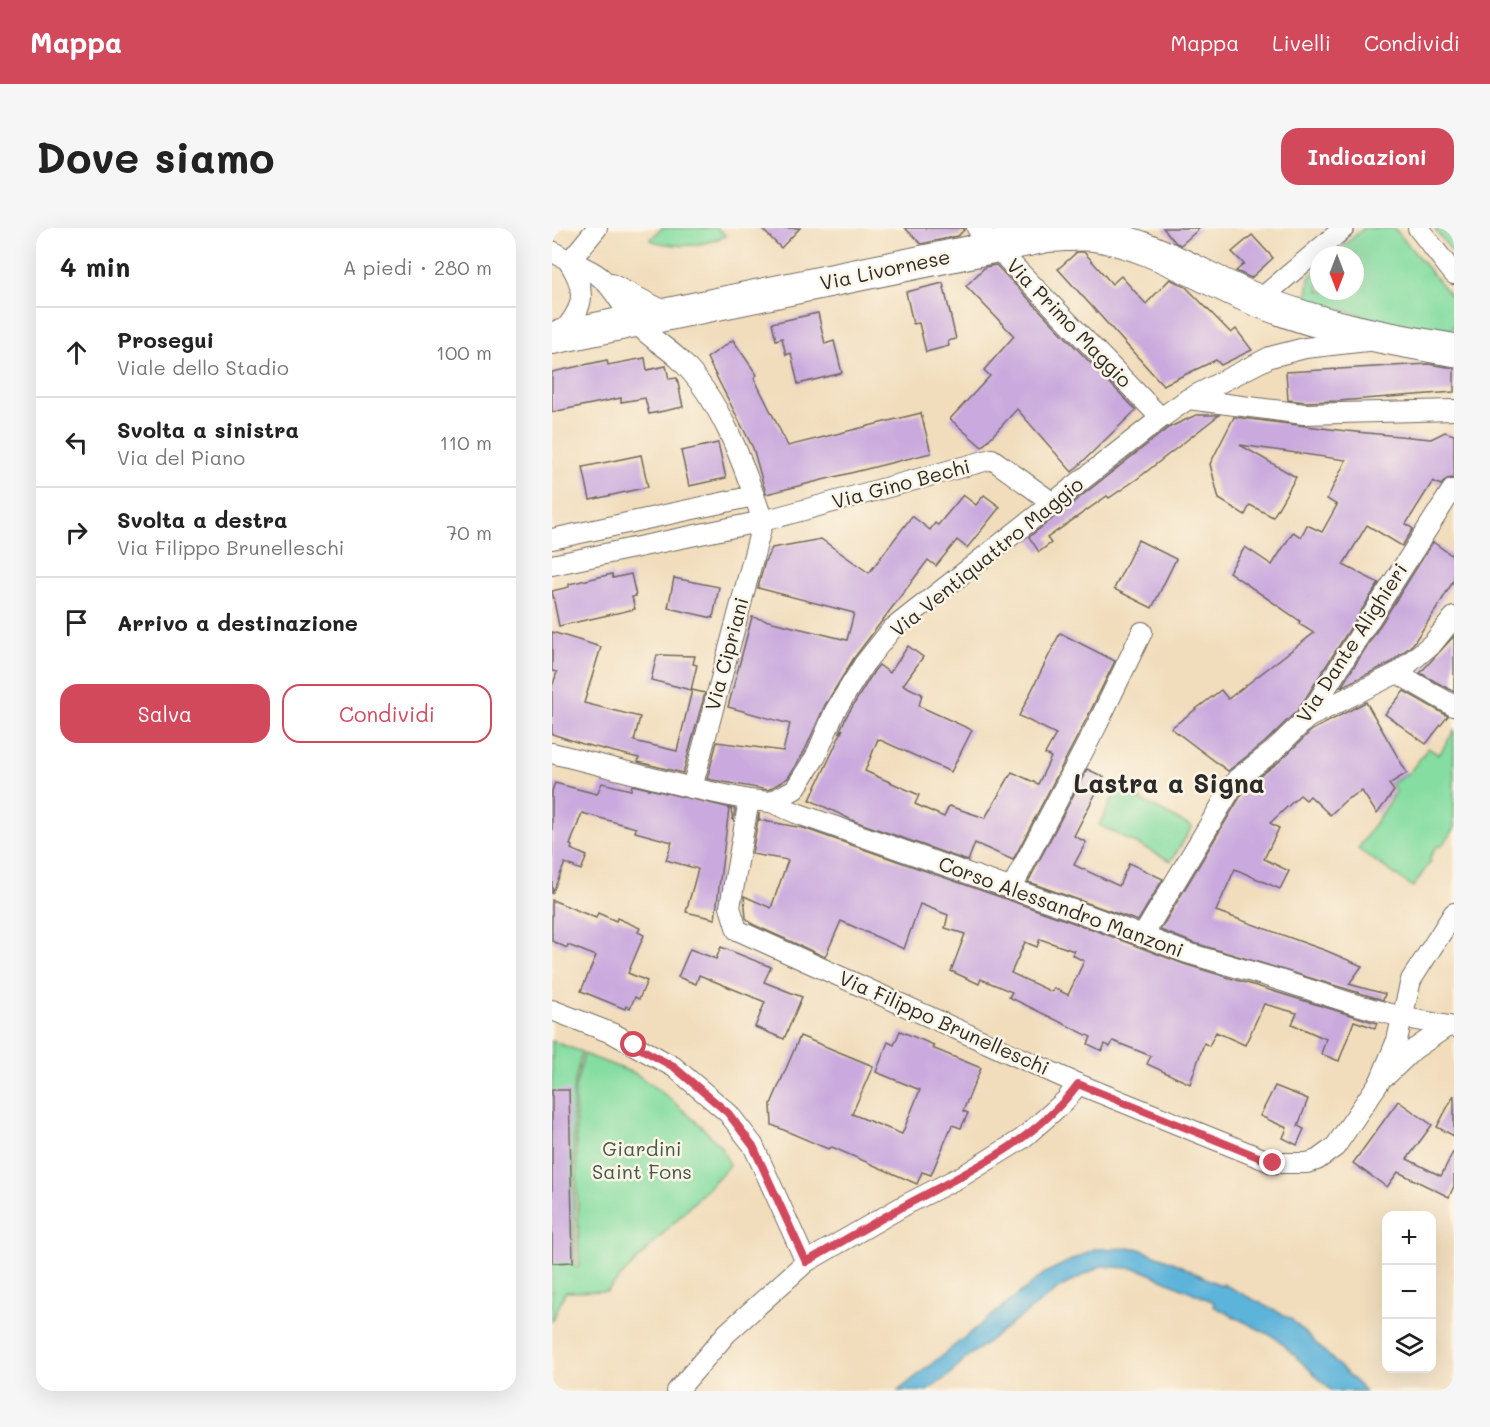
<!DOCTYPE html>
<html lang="it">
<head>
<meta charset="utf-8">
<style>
  :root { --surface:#fff; --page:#f6f6f6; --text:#222; --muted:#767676; --line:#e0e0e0; --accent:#d1495b }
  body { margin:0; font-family:Mali,sans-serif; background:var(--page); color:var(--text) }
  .controls { position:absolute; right:18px; bottom:18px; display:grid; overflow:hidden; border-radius:12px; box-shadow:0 6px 24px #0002 }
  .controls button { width:54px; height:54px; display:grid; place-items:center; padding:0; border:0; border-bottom:2px solid var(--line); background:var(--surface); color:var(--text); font:30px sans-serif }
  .compass { position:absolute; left:758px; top:18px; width:54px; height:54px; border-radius:50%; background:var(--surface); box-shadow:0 6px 24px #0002; rotate:180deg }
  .stop { position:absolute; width:18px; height:18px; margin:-14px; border:4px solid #d1495b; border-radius:50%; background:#fff }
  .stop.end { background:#d1495b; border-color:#fff; box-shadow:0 2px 6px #0008 }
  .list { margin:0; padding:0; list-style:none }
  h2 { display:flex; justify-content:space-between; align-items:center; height:78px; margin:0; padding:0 24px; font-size:26px }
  h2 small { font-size:20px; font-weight:400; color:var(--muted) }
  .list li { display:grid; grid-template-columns:39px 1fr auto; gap:18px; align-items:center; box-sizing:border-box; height:90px; padding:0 24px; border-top:2px solid var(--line) }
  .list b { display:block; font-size:22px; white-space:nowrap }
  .list p { margin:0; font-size:20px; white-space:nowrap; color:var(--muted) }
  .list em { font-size:20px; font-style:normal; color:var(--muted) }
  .actions { display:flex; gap:12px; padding:18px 24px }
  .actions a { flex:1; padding:14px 0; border:2px solid var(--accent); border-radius:18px; text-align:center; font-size:21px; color:var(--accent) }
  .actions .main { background:var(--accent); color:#fff }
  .icon { flex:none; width:33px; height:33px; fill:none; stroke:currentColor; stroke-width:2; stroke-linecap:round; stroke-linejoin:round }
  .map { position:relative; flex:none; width:902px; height:1163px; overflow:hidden; border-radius:18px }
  header { display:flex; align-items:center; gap:36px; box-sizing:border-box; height:84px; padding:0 30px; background:var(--accent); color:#fff }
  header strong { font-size:28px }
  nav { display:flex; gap:33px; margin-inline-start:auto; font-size:21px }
  .intro { display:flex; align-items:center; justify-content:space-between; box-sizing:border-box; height:144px; padding:0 36px }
  h1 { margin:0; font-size:42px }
  .button { padding:15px 27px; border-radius:18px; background:var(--accent); color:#fff; font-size:21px; font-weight:700 }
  main { display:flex; gap:36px; padding:0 36px }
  aside { flex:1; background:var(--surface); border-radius:18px; box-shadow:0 6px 24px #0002 }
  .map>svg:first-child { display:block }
</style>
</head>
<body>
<header>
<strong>Mappa</strong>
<nav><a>Mappa</a><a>Livelli</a><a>Condividi</a></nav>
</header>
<div class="intro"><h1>Dove siamo</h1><a class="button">Indicazioni</a></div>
<main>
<aside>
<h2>4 min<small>A piedi · 280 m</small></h2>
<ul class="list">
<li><svg class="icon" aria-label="ahead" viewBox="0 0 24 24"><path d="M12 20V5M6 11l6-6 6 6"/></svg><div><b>Prosegui</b><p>Viale dello Stadio</p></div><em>100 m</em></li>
<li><svg class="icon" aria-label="left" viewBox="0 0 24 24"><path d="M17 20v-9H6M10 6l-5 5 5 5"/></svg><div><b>Svolta a sinistra</b><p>Via del Piano</p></div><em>110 m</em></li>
<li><svg class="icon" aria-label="right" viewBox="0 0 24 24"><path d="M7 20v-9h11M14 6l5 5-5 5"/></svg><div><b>Svolta a destra</b><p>Via Filippo Brunelleschi</p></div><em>70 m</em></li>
<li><svg class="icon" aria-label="arrive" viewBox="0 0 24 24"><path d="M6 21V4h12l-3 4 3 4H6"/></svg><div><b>Arrivo a destinazione</b></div></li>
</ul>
<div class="actions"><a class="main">Salva</a><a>Condividi</a></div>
</aside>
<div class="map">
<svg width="902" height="1163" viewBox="0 0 902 1163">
  <rect width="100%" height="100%" fill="#fcf5e5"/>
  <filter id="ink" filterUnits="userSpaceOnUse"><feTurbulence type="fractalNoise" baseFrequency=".0167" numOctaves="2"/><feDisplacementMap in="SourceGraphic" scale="12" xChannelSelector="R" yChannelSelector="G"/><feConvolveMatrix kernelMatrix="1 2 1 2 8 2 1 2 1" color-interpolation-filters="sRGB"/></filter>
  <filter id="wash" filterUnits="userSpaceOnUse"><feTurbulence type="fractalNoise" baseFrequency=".008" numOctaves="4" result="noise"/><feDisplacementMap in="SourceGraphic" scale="24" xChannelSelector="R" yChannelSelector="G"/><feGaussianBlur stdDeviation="1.35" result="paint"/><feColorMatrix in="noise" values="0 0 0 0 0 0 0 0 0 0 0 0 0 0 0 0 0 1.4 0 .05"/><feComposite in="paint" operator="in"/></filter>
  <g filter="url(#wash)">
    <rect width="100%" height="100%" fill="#f1ddbc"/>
    <g fill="#85dda1" stroke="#588466" stroke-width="1.5">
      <path d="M110,0H165L174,8C150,18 124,21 98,12Z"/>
      <path d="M812,0H842L902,72V99L899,102L875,103L853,101L755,71L757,49L767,40V63H803V27H781Z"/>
      <path d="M884,0H902V26L884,3Z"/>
      <path d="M902,503V601L889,619L886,617L877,630L879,633L861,659L806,621L844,563L839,556L857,545L876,520L887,527Z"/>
      <path d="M566,560L640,599L619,633L547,597Z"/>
      <path d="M0,813L30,824L21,861L23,1039H27L23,861L32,826L84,846L116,869L147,896L169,919L178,937L55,1063L13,1064L0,1094Z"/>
    </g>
    <path fill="#5db4da" stroke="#447082" stroke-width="1.5" d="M585,1020L623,1035L670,1058L671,1056L738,1090L813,1163H780L724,1110L661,1078L662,1074L587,1041L549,1038L509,1059L413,1131L396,1148L375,1163H346L493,1045L542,1021Z"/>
    <g id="blocks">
      <g fill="#caaade" fill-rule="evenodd">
        <path d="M209,0H248L229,20Z"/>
        <path d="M353,0H413V1L406,8L369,16Z"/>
        <path d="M611,0H648L629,17L624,15Z"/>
        <path d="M700,7L721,30L699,50L684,43L692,36L680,24Z"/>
        <path d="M525,24H532L560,56L569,48L594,76L618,51L634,59L679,105L684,101L700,122L669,137L664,132L611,157L506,41Z"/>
        <path d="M444,37L584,182L520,244L465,181L430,219L398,191L438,148L432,142L462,108L414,58L433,39Z"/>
        <path d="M391,55L404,111L396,113L397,118L374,124L367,95L361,96L354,64Z"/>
        <path d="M266,85L273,116L282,113L290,145L246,156L239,125L234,127L230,110L224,112L220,95Z"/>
        <path d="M181,112L205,147L202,150L236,218L369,185L379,225L214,266L201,220L155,130Z"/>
        <path d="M93,130L95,142L114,138L117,151L125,150L131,179L97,186L93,170L69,174V170L0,184V144L55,132L56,137Z"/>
        <path d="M876,136L902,140V164L786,173L753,174L736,172L734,144Z"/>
        <path d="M644,187H667L585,251L557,270L555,268L495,310L499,315L487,324L477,309L616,200Z"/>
        <path d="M682,189L794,203L879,211L893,204L902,207V250L895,251L889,257L881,253L854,296L861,301L850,318L815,297L791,337L827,355L746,482L712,515L676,543L619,500L669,462L676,471L762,405L747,396L748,393L677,344L693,319L720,337L741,304L749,309L755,297L770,304L785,277L775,271L794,232L688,217L744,249L721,289L698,277L693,287L667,271L658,236Z"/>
        <path d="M166,215L174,250L137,258L129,223Z"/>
        <path d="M89,227L96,259L38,272L31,239Z"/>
        <path d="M411,267L424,277L432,267L448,279L415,320L405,312L384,338L376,332L302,430L273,477L253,522L236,550L216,562L155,551L165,514L231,523L238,496L176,479L200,389L295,412L302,385L206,360L213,333L220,320L269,311L317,345L360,288L378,302L383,295L386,297Z"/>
        <path d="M586,312L624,331L600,380L562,361Z"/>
        <path d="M881,314L902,329V352L885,380L861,416L838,435L789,459Z"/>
        <path d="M60,346L61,350L79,346L84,368L80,369L83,381L7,398L0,363L17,359V356Z"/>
        <path d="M122,350L167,359L161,390L116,380Z"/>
        <path d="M0,404L49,419L32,475L88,489L82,513L125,523L140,462L153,465L131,545L86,534L87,530L31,516L0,506V459L5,444L0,443Z"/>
        <path d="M508,405L563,433L534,492L461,632L423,615L416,633L302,593L258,572L291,501L287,505L294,489L322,443L327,437L338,445L356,418L371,429L351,457L370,466L367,478L420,502L399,544L326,511L313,543L367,567L363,576L392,589L397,578L433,590L460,544L486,556L499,529L493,526L504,506L467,488Z"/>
        <path d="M902,408V464L868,445Z"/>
        <path d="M105,427L143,428L141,436L145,437L139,462L99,452Z"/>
        <path d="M852,463L896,488L874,516L833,486Z"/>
        <path d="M814,474L855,545L837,556L842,563L825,586L810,563L795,571L778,587L758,568L754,572L748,567L718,595L727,600L712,631L737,643L728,661L683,641L664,683L775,723L810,738L797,756L833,766L831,772L639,714L608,702L691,564L698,559L696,557L728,533L760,502Z"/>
        <path d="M535,541L552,549L522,608L534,614L522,637L567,658L577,635L611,651L586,693L476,654Z"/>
        <path d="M3,555L45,566L50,555L79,562L80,557L183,581L181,593L179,581H177L163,691L134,684L146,641L114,632L120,614L83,604L84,600L30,585L18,617L20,618L19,621L35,628L29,642L13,635L0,666V563Z"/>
        <path d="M207,585V592L251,600L545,703L632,736L825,795L823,800L802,793L787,833L769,826L774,811L740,796L745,785L712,776L693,817L664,804L657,818L652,815L638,856L595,836L599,828L561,813L558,819L553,816L550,823L536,816L539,809L457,769L460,764L429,751L427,756L399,743L413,706L393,700L396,687L368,676L352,721L289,693L273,729L200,696L194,690L192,668L219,680L236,632L200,626ZM488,711L522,723L520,727L532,733L516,767L502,760L500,764L459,745L473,714L485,719Z"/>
        <path d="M0,672L44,690L46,685L64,693L65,690L88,700L86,704L92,707L76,745L95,753L87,771L83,769L78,780L74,778L73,781L29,763L44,728L16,717L15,720L0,713Z"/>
        <path d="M169,719L219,739L212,754L250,769L232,811L203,799L213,774L147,747L144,756L126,749L138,721L164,731Z"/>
        <path d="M348,803L382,817L380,820L429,840L411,883L416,885L409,900L400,897L379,947L370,944L365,956L280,919L276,921L220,897L219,876L248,808L321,838L300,886L350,906L368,862L324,844L336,814L342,817Z"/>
        <path d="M723,858L756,871L746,898L752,901L745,917L731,910L735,900L708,888Z"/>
        <path d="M0,862H17L21,1034L0,1035Z"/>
        <path d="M902,867V908L885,899Z"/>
        <path d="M846,873L880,897L855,931L889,948L902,922V958L897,969L846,944L835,959L801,935Z"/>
      </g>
    </g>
  </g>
  <g filter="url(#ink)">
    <use href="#blocks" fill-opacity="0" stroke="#70695e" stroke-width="1.5"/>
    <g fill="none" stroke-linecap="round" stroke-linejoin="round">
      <defs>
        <g id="street">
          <path d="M425,0L609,190"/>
          <path d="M866,0L902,46"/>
          <path d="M0,23C16,34 34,38 48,49C64,61 71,82 85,96C98,110 114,119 127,131C171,174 191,236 211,293"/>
          <path d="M17,34L45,0"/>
          <path d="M59,56L116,85"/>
          <path d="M706,73L792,0"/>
          <path d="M7,108C31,82 37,65 17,34"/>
          <path d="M636,171L752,186L902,182"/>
          <path d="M0,311L202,268"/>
          <path d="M0,337L211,293L440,231L501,275"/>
          <path d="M845,445L902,478"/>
          <path d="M755,490L845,445L881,415L902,389"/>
          <path d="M0,525L140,560L197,572L219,574L243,561L264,528L283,483L312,436L340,401L609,190L636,171L718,129L753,120L815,113"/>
          <path d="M140,560L211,293"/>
          <path d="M197,572L178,679L185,702L526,856L721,935H755L765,932L783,919L828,853L845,812L859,752L902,685"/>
          <path d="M219,574L244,585L549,692L635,725L721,750L802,776"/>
          <path d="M459,661L545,497L590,404"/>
          <path d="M590,709L685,551L720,524L755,490L900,262"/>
          <path d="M806,777L849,789L902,799"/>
          <path d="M0,782L62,806L122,839L176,885L201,917L254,1034"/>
          <path d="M835,847L861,822L896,798"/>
          <path d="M125,1163L175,1105L254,1034L353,977L412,947L470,911L514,872L526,856"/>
        </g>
        <path id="primary" d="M0,110L495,8C510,8 527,5 541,7C601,15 651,51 707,73C770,99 836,111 902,122"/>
      </defs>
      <use href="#street" stroke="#70695e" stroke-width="22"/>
      <use href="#primary" stroke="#70695e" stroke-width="34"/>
      <use href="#street" stroke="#fff" stroke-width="20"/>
      <use href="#primary" stroke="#fff" stroke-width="32"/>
    </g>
  </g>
  <g fill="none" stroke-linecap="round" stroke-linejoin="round" filter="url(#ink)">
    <path stroke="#d1495b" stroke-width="8" d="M82,817L122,839L176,885L201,918L254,1034C288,1015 321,995 354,977C416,944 484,913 526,856L721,935"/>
  </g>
  <g text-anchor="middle" stroke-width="5" stroke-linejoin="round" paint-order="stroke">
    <g font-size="20" fill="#2b2b2b" stroke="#fcf5e5">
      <text transform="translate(333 42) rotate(-12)" y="7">Via Livornese</text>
      <text transform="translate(517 95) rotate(46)" y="7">Via Primo Maggio</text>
      <text transform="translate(349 256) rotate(-15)" y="7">Via Gino Bechi</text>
      <text transform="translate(435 329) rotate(-39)" y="7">Via Ventiquattro Maggio</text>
      <text transform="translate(800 415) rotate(-57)" y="7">Via Dante Alighieri</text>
      <text transform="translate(175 426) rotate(-75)" y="7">Via Cipriani</text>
      <text transform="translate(509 679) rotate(20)" y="7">Corso Alessandro Manzoni</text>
      <text transform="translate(392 795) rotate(24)" y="7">Via Filippo Brunelleschi</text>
    </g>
    <g font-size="20" fill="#425848" stroke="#fcf5e5">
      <text x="90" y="928">Giardini<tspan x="90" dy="23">Saint Fons</tspan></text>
    </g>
    <g font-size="26" font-weight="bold" fill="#2b2b2b" stroke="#fcf5e5">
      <text x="617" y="565">Lastra a Signa</text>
    </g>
  </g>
</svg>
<div class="controls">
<button>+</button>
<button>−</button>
<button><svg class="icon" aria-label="layers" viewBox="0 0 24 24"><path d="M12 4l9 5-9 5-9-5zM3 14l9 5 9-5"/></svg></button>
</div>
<svg class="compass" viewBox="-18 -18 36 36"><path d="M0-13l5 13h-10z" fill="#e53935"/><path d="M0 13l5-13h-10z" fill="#767676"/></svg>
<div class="stop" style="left:82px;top:817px"></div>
<div class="stop end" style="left:721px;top:935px"></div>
</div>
</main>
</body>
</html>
